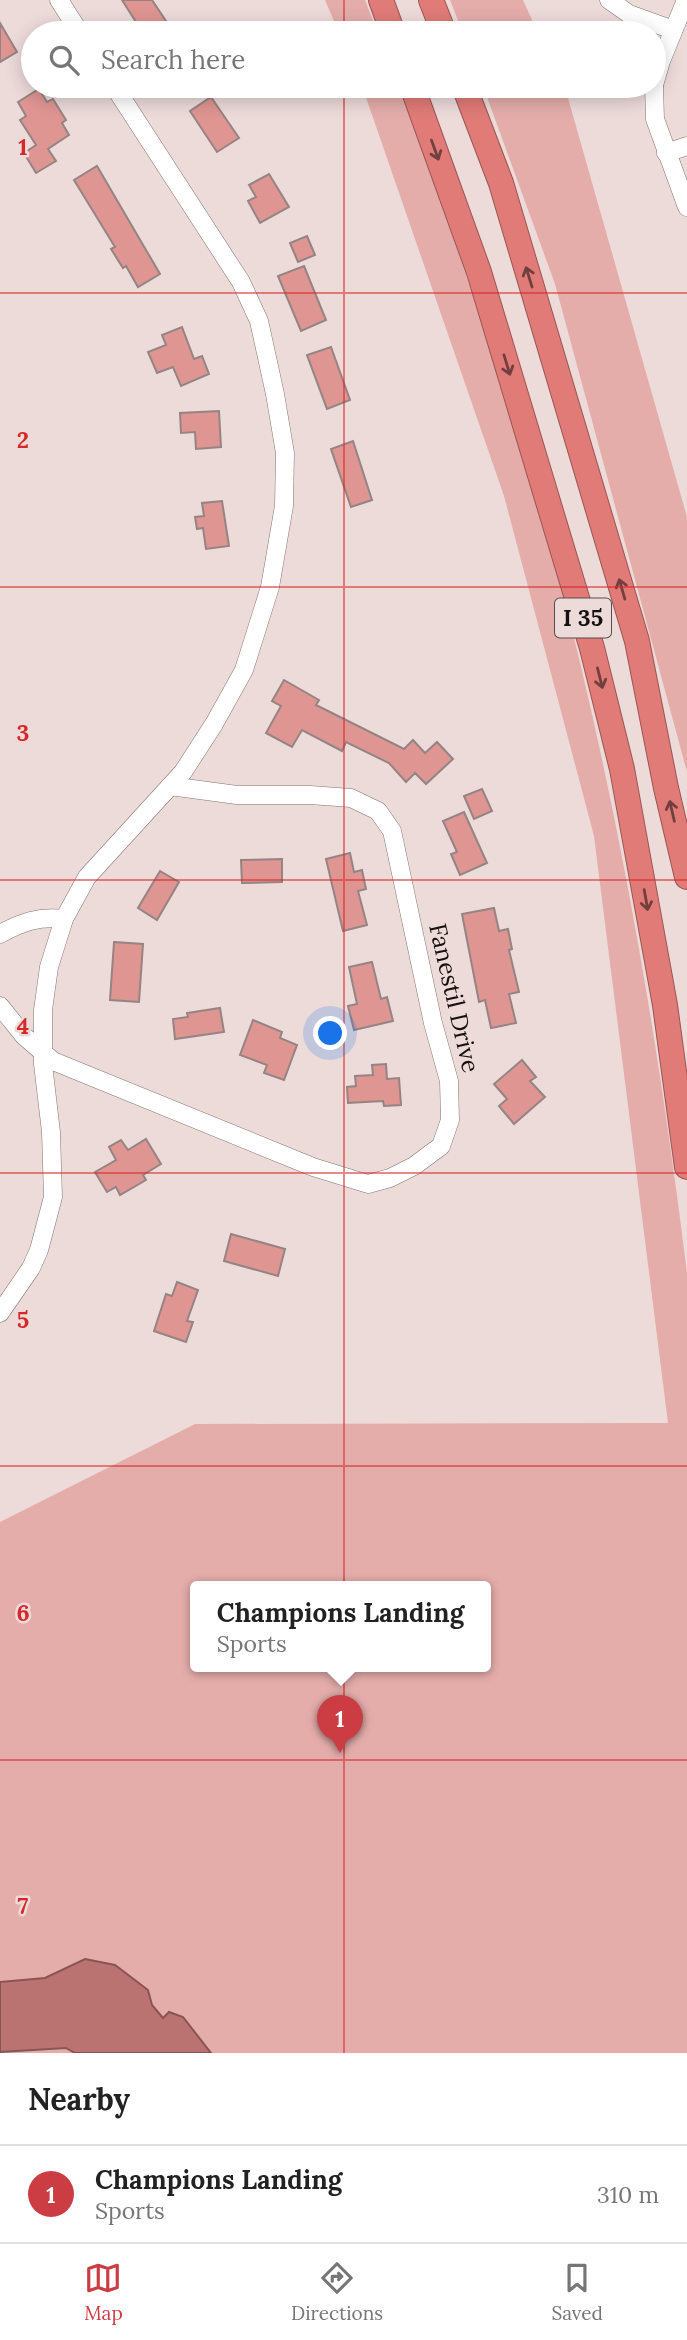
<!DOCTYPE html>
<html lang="en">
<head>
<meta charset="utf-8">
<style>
  :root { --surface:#fff; --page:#f6f6f6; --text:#222; --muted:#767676; --line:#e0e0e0; --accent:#cb3c43 }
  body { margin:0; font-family:Lora,serif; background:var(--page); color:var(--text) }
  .you { position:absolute; left:331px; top:1034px; width:24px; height:24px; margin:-18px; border:5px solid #fff; border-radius:50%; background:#1a73e8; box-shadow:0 0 0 10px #1a73e833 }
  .badge { display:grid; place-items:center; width:46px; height:46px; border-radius:50%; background:var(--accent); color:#fff; font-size:23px; font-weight:700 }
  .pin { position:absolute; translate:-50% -58px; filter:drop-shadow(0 2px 4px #0008) }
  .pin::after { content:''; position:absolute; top:37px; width:24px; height:21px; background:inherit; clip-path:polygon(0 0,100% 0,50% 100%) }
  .popup { position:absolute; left:190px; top:1581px; width:301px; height:91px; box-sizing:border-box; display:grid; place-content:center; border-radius:7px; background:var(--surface); filter:drop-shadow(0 2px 5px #0005); font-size:23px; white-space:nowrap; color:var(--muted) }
  .popup b { font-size:26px; color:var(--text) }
  .popup::after { content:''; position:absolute; left:50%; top:100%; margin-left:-14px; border:14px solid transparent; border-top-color:var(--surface) }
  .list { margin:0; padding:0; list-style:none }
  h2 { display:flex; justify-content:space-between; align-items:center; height:91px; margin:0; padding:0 28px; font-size:30px }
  h2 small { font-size:23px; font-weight:400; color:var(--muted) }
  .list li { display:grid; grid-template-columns:46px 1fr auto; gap:21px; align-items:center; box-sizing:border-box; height:98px; padding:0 28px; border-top:2px solid var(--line) }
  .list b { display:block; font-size:26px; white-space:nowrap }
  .list p { margin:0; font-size:23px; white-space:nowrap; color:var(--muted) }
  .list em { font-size:23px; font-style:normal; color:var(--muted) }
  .icon { flex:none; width:38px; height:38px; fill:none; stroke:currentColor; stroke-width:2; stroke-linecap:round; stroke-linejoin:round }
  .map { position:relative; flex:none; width:687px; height:2053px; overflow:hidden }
  .search { position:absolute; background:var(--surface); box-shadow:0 4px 18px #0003; left:21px; right:21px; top:21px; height:77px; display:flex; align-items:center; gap:18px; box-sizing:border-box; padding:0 24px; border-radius:38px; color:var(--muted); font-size:26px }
  .sheet { height:189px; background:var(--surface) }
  nav { display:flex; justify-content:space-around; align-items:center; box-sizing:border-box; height:98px; border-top:2px solid var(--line); background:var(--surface); font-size:19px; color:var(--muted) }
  nav a { display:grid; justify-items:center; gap:4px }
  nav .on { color:var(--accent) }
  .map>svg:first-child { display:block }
</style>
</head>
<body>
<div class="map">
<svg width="687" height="2053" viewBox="0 0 687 2053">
  <rect width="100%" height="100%" fill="#eddbda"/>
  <g fill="#e4adaa" fill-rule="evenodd">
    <path d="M325,0H365L378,33H339Z"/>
    <path d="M450,0H523L538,33H463Z"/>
    <path d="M362,86H398C455,238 508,391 551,548C615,786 657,1029 687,1273V2053H0V1522L195,1424L668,1423L594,836L504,496ZM195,1587H485V1667H195Z"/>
    <path d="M483,86H562L568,98L687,517V772L555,284Z"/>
  </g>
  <path fill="#ba7370" stroke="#895553" stroke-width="2" d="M85,1959L115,1965L148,1990L152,2005L163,2018L169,2012L183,2017L211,2053H75L66,2048L0,2052V1982L45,1978Z"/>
  <g fill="#df9591" stroke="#948483" stroke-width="2">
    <path d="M122,0H152L174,33H143Z"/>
    <path d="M0,23L17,52L0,62Z"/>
    <path d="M39,89L47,102L53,99L66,120L62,123L69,135L48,149L56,161L36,173L24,153L36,145L20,120L26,116L18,102Z"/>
    <path d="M211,97L239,138L217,152L190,111Z"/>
    <path d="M97,166L160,274L138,287L126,266L123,268L111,249L115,247L74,180Z"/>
    <path d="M269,174L289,207L260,223L248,201L256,197L249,185Z"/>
    <path d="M307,236L315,255L298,262L290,243Z"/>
    <path d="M304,266L326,320L301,331L278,276Z"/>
    <path d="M182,327L194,359L202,356L209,374L181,386L173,367L157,373L148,352L166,345L162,335Z"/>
    <path d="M331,347L350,400L327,409L307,355Z"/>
    <path d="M219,411L221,447L196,449L195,432L181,433L180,413Z"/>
    <path d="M353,441L372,500L351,507L331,449Z"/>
    <path d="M222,501L229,546L206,549L203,528L197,529L195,517L204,516L202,503Z"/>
    <path d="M284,680L319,700L316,705L404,749L413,740L425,753L437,742L453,759L426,784L415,773L406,782L389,763L346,742L342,751L302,730L292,747L266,733L281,706L272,701Z"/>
    <path d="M482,789L492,811L474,819L464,796Z"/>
    <path d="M464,812L487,863L460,875L451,854L457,852L443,821Z"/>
    <path d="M350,853L354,872L362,870L366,889L358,891L367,925L343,931L326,859Z"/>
    <path d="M282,859V882L242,883L241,860Z"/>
    <path d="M160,871L179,882L157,920L138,908Z"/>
    <path d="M494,908L499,931L508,929L512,949L509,950L519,992L509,994L516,1023L491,1028L485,1000L479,1002L462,914Z"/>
    <path d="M114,942L143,944L139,1002L110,1000Z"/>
    <path d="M372,962L381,999L387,997L393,1021L354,1030L348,1006L357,1004L349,967Z"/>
    <path d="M220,1008L224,1032L175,1039L173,1019L188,1017L187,1013Z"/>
    <path d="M253,1020L282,1032L280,1038L297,1045L284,1080L264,1073L267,1065L240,1055Z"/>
    <path d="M522,1060L536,1077L530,1081L545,1097L514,1124L499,1106L507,1099L494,1084Z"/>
    <path d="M386,1064L387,1079L399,1078L401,1105L384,1106L383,1101L348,1103L347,1087L356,1086L355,1076L373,1075L372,1065Z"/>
    <path d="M146,1139L161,1164L143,1175L146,1180L120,1195L116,1187L107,1192L95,1172L116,1160L109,1147L121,1140L128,1150Z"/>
    <path d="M231,1234L285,1249L278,1276L224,1261Z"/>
    <path d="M177,1282L198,1290L187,1321L193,1322L186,1342L154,1331L166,1294L172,1296Z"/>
  </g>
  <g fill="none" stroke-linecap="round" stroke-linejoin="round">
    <defs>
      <g id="minor">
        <path d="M59,0L80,33"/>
        <path d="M609,0L629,14L673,30"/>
        <path d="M654,85L661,61L686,0"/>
        <path d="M654,86L655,119L687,207"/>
        <path d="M666,153L687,146"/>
        <path d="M0,934C22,922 39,916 64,919"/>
        <path d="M0,1006L24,1036L53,1061L313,1167L368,1184L390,1178L414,1166L441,1146L450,1120L449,1081L433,1023L392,831L378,811L351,798L310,795H237L170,786"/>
        <path d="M0,1313L31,1268L39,1250L53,1197L51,1132L43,1064V1010L49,967L64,919L87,877L183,772L214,724L244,670L270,587L284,506L285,453L275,394L259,321L241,282L114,86"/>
      </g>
      <g id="highway">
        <path d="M381,0L393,33"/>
        <path d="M431,0L444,33"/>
        <path d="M412,86L479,272L592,648L622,769L665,1005L687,1167"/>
        <path d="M464,86L501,183L637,641L666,788L687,877"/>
      </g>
    </defs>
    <use href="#minor" stroke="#837472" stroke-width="19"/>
    <use href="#highway" stroke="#995653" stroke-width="26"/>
    <use href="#minor" stroke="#fff" stroke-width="18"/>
    <use href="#highway" stroke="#e07b78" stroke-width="24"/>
  </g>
  <defs><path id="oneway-shaft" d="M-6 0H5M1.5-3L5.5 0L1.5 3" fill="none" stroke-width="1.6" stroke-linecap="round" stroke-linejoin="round" transform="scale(1.75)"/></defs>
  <g stroke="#71403e">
    <use href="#oneway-shaft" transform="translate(435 150) rotate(70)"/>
    <use href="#oneway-shaft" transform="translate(529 277) rotate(-107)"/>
    <use href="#oneway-shaft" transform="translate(507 365) rotate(73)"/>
    <use href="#oneway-shaft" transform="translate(622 589) rotate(-106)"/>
    <use href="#oneway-shaft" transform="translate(600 678) rotate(76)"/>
    <use href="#oneway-shaft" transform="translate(672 811) rotate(-103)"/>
    <use href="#oneway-shaft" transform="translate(646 900) rotate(80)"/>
  </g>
  <path fill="none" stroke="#d62828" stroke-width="2" stroke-opacity="0.55" d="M344,0V33M344,86V2053M0,293H687M0,587H687M0,880H687M0,1173H687M0,1466H687M0,1760H687"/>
  <g text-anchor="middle" stroke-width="5" stroke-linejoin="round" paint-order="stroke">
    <rect fill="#eddbda" stroke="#564d4c" stroke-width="2" x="555" y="598.5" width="56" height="39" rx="5"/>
    <g font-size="23" font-weight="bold" fill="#16100f">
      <text x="583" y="626">I 35</text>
    </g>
    <g font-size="24" fill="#16100f" stroke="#eddbda">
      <text transform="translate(454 998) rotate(77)" y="8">Fanestil Drive</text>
    </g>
  </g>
  <g font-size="23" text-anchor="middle" font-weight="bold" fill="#d62828" stroke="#eddbda" stroke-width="5" stroke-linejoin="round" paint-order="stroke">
    <text x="23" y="155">1</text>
    <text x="23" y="448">2</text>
    <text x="23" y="741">3</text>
    <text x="23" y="1034">4</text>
    <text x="23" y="1328">5</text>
    <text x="23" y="1621">6</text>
    <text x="23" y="1914">7</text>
  </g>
</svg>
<div class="you"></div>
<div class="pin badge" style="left:340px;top:1753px">1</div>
<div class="popup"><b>Champions Landing</b>Sports</div>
<div class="search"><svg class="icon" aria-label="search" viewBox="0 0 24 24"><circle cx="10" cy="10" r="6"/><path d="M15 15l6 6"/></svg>Search here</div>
</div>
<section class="sheet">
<h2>Nearby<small></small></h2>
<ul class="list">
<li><span class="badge">1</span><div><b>Champions Landing</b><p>Sports</p></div><em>310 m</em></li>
</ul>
</section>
<nav>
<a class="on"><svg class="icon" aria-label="map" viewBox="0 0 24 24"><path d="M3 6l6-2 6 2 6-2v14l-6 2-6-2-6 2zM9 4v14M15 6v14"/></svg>Map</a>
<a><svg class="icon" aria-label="directions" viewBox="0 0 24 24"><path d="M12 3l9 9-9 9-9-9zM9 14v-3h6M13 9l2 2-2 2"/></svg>Directions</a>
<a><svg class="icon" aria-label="saved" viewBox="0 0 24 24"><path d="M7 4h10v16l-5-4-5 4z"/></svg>Saved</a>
</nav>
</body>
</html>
